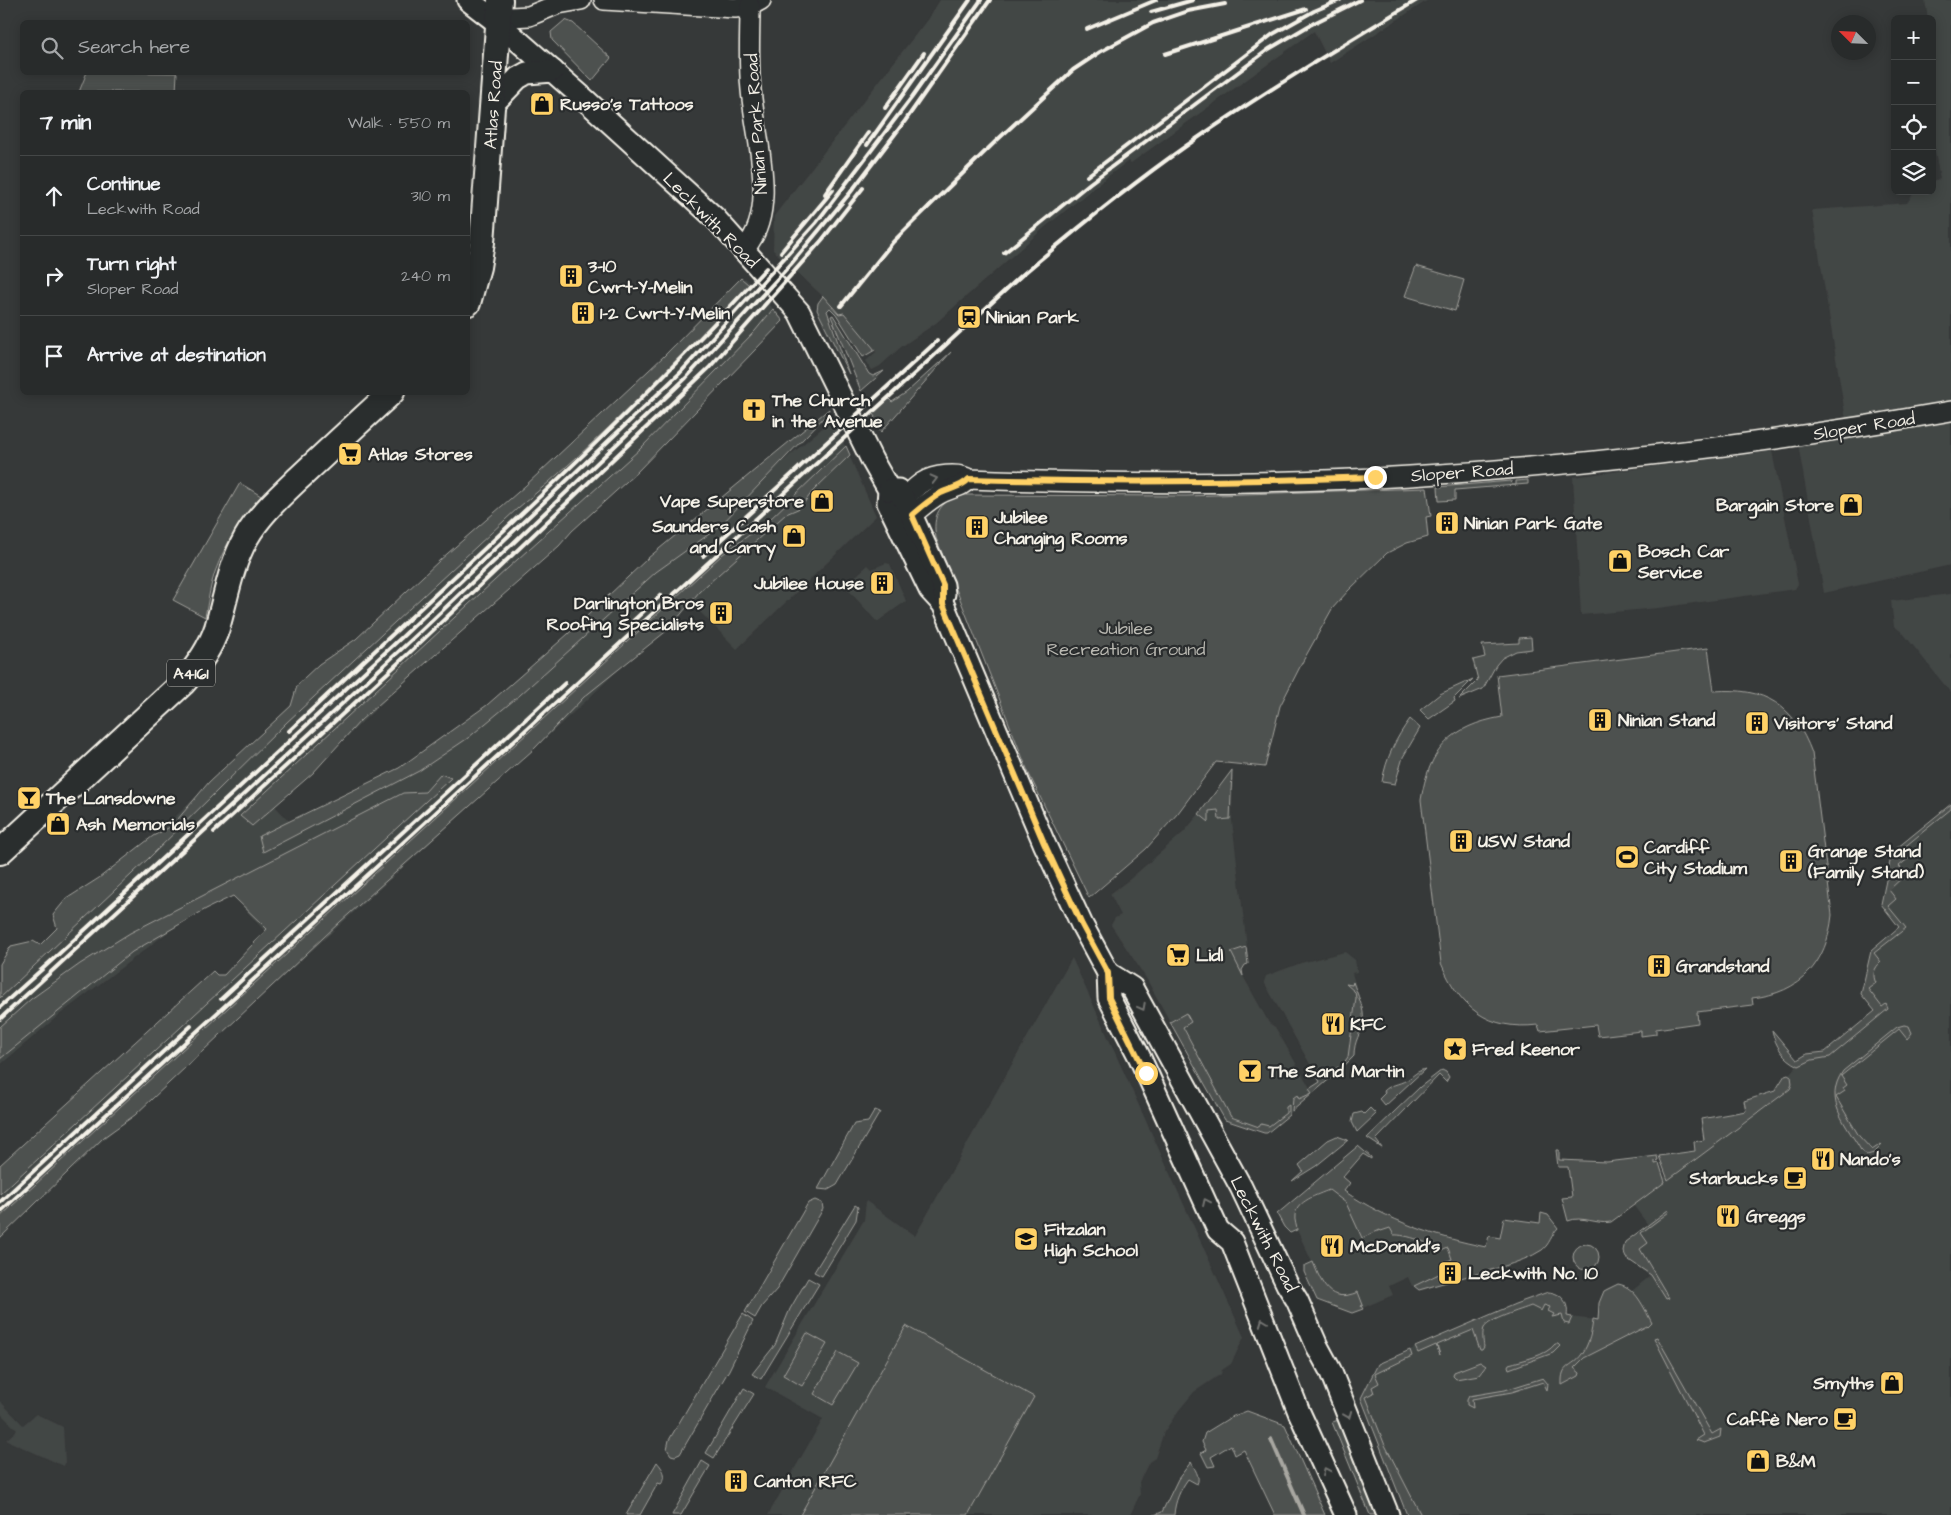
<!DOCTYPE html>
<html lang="en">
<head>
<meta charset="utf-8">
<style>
  :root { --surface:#282b2b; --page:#303333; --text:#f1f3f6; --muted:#a5a7a9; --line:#444747 }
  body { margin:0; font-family:"Architects Daughter",sans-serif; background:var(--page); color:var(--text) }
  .controls { position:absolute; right:15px; top:15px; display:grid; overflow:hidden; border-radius:8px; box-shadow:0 2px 12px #0003 }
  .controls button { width:45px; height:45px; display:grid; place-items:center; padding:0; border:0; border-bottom:1px solid var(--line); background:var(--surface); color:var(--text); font:25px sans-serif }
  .compass { position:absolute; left:1831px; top:15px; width:45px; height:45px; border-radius:50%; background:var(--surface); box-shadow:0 2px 12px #0003; rotate:294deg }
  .stop { position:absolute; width:15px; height:15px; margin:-11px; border:4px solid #ffd166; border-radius:50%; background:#fff }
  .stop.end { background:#ffd166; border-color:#fff; box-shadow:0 1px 5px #0008 }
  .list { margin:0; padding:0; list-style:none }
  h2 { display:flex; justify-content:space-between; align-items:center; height:65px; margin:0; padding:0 20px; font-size:21px }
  h2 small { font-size:16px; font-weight:400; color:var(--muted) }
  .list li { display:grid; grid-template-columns:32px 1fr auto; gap:15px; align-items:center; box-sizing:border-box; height:80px; padding:0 20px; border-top:1px solid var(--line) }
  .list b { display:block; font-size:19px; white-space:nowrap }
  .list p { margin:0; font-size:16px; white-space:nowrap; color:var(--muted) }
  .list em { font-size:16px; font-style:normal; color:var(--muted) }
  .icon { flex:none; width:28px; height:28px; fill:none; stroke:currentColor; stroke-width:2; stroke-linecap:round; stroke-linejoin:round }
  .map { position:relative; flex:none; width:1951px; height:1515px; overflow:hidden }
  .search { position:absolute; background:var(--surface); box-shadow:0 2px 12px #0003; left:20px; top:20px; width:450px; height:55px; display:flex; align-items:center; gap:12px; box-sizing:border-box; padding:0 18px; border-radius:8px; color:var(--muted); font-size:19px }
  .panel { position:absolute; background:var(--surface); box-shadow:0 2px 12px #0003; left:20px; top:90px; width:450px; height:305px; border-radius:8px }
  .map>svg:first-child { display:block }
</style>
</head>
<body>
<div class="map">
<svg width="1951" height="1515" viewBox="0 0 1951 1515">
  <rect width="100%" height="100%" fill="#363939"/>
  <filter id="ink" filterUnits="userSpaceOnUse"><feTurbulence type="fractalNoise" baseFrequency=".02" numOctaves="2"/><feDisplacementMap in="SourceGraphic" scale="10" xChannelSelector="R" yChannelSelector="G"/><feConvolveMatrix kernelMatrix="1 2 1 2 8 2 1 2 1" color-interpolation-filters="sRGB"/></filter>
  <g filter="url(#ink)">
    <g fill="#434645">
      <path d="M940,0H1428L1330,63L1314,31L1131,163L1128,161L1111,174L1044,228L936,323L901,347L880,366L872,370L866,361L876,352L875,350L844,313L839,314L829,302L773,250L774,216L927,20Z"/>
      <path d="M1925,0H1951V402L1846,420L1812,210L1907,203L1915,191H1932V182L1940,179L1932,134V19H1928Z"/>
      <path d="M745,278L782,318L275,806L293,825L338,806L459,734L833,419L876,516L737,649L689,601L586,701L0,1234V1171L268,935L230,892L172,929L59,1015L0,1065V982L109,881L339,658L658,368Z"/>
      <path d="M1951,420V565L1824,593L1798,444Z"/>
      <path d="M1772,451L1798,584L1795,589L1658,608L1581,615L1573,477Z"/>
      <path d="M886,563L890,564L906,601L877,622L845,586L868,565L872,569Z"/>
      <path d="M1951,594V693L1903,633L1894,626L1891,601Z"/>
      <path d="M1233,768L1232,821L1249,964L1245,965L1242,970L1243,976L1269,1023L1275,1027L1278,1032L1310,1088L1320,1082L1264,982L1266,976L1301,963L1345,952L1355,960L1357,972L1352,973L1364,1014L1362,1027L1354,1044L1353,1059L1270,1131L1221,1114L1146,978L1111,925L1115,918L1121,915L1110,894L1130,879L1184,832L1215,795Z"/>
      <path d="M1951,804V1515H1407L1361,1398L1378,1364L1486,1317L1548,1292L1558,1294L1562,1297L1567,1307L1568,1317L1598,1320L1599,1303L1604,1291L1607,1288L1618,1284L1624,1285L1632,1291L1650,1276L1626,1258L1623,1251L1625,1242L1648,1225L1631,1202L1787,1085L1789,1074L1804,1058L1827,1053L1878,1011L1863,992L1872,952L1901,928L1881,904L1891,854Z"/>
      <path d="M1072,958L1244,1337L1231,1364L1222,1370L1221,1374L1194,1392L1179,1410L1164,1432L1155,1458L1149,1462L1139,1482L1140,1494L1130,1515H768L823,1419L765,1387L864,1220L866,1201L915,1236Z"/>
      <path d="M1329,1190L1349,1205L1395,1231L1457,1250V1279L1452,1269L1446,1272L1450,1281L1423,1290L1417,1289L1414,1286H1412L1408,1277L1389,1286L1393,1295L1353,1312L1320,1301L1312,1262L1297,1230L1291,1233L1281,1212Z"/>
      <path d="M0,1401L23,1425L36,1414L63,1427L65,1463L64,1466L6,1440L17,1430L0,1413Z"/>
    </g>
    <g fill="#4e514f" stroke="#a1a19c">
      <path d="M565,20L573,23L611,58L592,81L552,40L551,32Z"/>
      <path d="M87,72L177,73L176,92H79Z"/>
      <path d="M1416,266L1464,280L1455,311L1405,296Z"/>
      <path d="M741,278L749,285C675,361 601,441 518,508L286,723L149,858L0,998V964L11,946L33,941L40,945L57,928L53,915L66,899L99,878L153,836L172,826L209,782L291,706L297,686L304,678L319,664L356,639L440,560L525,486L664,356Z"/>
      <path d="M823,296L839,314L844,313L875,350L863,357L836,314L830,308L827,311L849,374L817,310L818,303Z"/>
      <path d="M773,309L783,321L637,472L572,531L559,546L361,720L313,773L252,826L240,816L508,568L640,449L755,331Z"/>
      <path d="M833,315L869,374L873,376L884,371L861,391L831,316Z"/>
      <path d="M951,352L881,432L870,421L875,417L873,414L889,399L892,402L907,392Z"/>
      <path d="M829,409L827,414L719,527L656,572L520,695L468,738L419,771L263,852L259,836L399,768L487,705L568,634L648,558Z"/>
      <path d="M846,446L850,455L813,491L800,508L786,514L699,592L669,629L584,697L534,749L340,922L135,1115L104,1137L0,1238V1217L723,554L767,522Z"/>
      <path d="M1528,480V484L1455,490V500L1439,501L1438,487L1511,481L1512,485H1516V481Z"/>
      <path d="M240,483L261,496C242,518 225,544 215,572C210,586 208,602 205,617L173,600Z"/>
      <path d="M1427,488L1431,516L1426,517L1428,537L1407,543L1387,553L1348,591L1332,609L1303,661L1280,706L1265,767L1216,762L1178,813L1146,849L1089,898L1029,774L936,538C932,516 939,501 962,495L1186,496Z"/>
      <path d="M1531,637L1532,649L1516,651L1502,658L1496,665L1483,689L1459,699L1478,680L1473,660L1485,657L1482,645L1519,643V638Z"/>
      <path d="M1708,648L1714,691C1765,687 1794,705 1812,753L1832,915C1827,963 1801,993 1752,998L1753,1005L1697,1012L1698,1023L1656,1029V1034L1641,1036V1031L1598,1036L1596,1025L1540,1031L1538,1025C1488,1031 1460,1008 1441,963L1421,800C1429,749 1451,726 1502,717L1497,675Z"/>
      <path d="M1473,679L1454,698L1455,701L1429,719L1420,710L1440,694Z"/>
      <path d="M1410,719L1420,728L1403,757L1395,784L1382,782C1386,758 1396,738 1410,719Z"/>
      <path d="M1232,770L1230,819L1219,820L1218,810L1209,811V822L1199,814Z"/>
      <path d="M441,774L451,778L0,1194V1165L213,971L217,975H224L267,929L233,896L206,909L132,952L0,1059V1027L31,999L80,964L130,933L403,793L425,792Z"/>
      <path d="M1951,804V809L1902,849L1909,858L1899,866L1906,874L1889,890L1896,899L1888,906L1906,928L1874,953L1881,962C1874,968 1872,975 1876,983L1868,989L1882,1007L1886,1004L1888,1009L1830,1057L1812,1060L1799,1066C1784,1059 1775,1046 1772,1030L1797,1060L1807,1054L1825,1052L1875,1011L1861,994L1871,951L1899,927L1881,904L1892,852Z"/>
      <path d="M1246,947L1248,964L1245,965L1242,970L1243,976L1231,952Z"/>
      <path d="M1353,982C1357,994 1365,1009 1363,1021C1361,1035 1354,1039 1354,1056L1344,1066L1343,1064L1348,1057L1356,998L1355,992L1346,984L1352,985Z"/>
      <path d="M1186,1013L1191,1022L1183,1027L1231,1117L1259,1127L1261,1124L1269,1126L1286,1113V1107L1289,1105V1115L1267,1133H1264L1225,1120L1170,1022Z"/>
      <path d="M1904,1025L1909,1026L1912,1033L1907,1039L1899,1029L1841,1076L1847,1085L1843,1088L1845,1091L1836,1097L1859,1136L1872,1150L1881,1144L1882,1145L1874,1153L1867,1155L1862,1152C1847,1125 1822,1101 1843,1071L1897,1027Z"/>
      <path d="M1338,1067L1340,1070L1292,1111L1293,1098L1297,1095L1299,1099L1312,1093L1309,1089L1320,1082L1318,1078L1329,1074Z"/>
      <path d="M1425,1069L1385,1106L1379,1099L1385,1093L1384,1091C1391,1084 1398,1085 1407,1080C1413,1076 1417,1071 1425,1069Z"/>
      <path d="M1442,1070L1446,1072L1449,1077L1446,1082L1439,1075L1376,1140L1382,1148L1367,1138L1420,1087Z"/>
      <path d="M1788,1074L1791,1076L1792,1084L1790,1089L1668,1180L1659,1156L1695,1151L1694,1142L1704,1140L1701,1119L1746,1111L1744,1101L1775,1091L1785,1075Z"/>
      <path d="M1370,1108L1376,1114L1357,1132L1352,1122L1354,1114L1362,1112L1364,1114Z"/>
      <path d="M875,1110L880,1112L837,1185L828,1190L818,1189L854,1124L868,1122Z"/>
      <path d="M1337,1136L1348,1140L1316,1166L1292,1181L1303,1171L1299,1165L1328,1140Z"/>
      <path d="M1358,1146L1371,1157V1159L1363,1154L1343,1177L1350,1183L1344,1191C1389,1221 1435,1237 1486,1247L1489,1236L1500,1238L1504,1218L1540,1223L1541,1213L1548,1215L1558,1228C1551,1235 1550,1244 1542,1250C1521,1264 1482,1272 1457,1279L1452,1269L1446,1272L1450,1281L1419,1290L1414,1286L1447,1270L1444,1263L1452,1259L1448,1248L1439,1252C1434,1243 1404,1234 1394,1235L1390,1228L1381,1231L1380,1230L1362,1238L1346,1203L1329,1190C1317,1195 1297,1201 1295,1215C1294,1220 1297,1227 1297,1230L1290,1233L1284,1227L1277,1214Z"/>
      <path d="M1556,1150H1559V1160L1607,1162L1657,1156L1658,1160L1655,1161V1164L1659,1163L1665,1182L1611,1222C1597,1225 1582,1215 1568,1221L1562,1198L1572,1197L1568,1167H1558Z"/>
      <path d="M815,1200L822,1203L823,1209L777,1289L762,1306L755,1318L745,1312L808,1203Z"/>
      <path d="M855,1205L858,1207L856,1220L822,1276L814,1272Z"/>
      <path d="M1668,1210L1669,1212L1641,1233L1648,1243L1640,1249L1669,1298L1666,1299L1651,1275L1626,1258L1623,1251L1625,1242Z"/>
      <circle cx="1586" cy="1257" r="13"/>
      <path d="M1313,1262C1322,1284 1329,1304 1358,1292L1363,1305L1361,1306L1363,1309L1352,1313L1317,1300L1304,1272V1266Z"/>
      <path d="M808,1278L819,1284L761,1379L752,1374L775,1345L790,1309Z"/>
      <path d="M1618,1284C1636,1287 1644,1308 1652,1323L1648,1327L1647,1326L1584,1358L1574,1368L1580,1373L1579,1376L1562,1385C1561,1363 1571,1369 1582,1354C1589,1344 1592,1331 1593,1319L1598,1320L1599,1303L1604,1291Z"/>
      <path d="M1548,1292C1562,1293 1569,1303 1567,1316L1572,1317L1569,1324L1564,1323L1562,1315L1552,1317L1554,1314L1548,1311L1550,1307L1544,1305L1541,1311L1531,1306C1521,1310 1489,1319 1484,1328C1482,1333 1483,1341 1484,1347L1482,1350H1480L1473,1330L1437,1345L1440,1355L1436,1345L1418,1353L1415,1347L1515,1304Z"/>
      <path d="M743,1314L753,1321L729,1370L680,1454L675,1456L671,1455L667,1449L669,1440Z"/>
      <path d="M906,1326L1034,1397L968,1515H800Z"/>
      <path d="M807,1333L827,1344L802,1386L783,1375Z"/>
      <path d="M1657,1337L1712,1434L1721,1429L1720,1437L1704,1443L1696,1440L1704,1435L1654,1338Z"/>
      <path d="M1555,1344H1558L1560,1346L1553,1353L1509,1369L1508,1366L1509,1364C1523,1360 1546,1356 1555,1344Z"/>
      <path d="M1410,1350L1412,1356L1375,1374L1379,1383L1372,1387L1374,1393L1366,1397L1384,1443L1421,1515H1407L1361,1398L1378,1364Z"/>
      <path d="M838,1352L858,1363L833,1405L814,1394Z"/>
      <path d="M1480,1362L1486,1366L1479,1375L1456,1379L1453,1376L1454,1372Z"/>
      <path d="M1543,1378L1548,1384L1547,1390L1543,1382L1512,1392L1472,1399L1473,1408L1467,1405V1400L1469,1396L1505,1390Z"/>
      <path d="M744,1388L754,1394L714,1458L706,1453Z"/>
      <path d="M1247,1411L1285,1425L1325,1515H1275L1244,1450L1235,1455L1231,1445L1211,1457L1215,1466L1208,1467L1201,1453L1206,1450L1202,1442L1205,1433L1231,1417Z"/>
      <path d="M1339,1420L1376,1515H1370L1332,1422Z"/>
      <path d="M702,1461L710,1466L681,1515H672Z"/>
      <path d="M657,1462C663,1469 668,1476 661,1484L658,1483L640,1515H626Z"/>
      <path d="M1191,1462C1194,1468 1201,1477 1197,1484L1188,1479C1180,1490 1175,1501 1174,1515H1154L1162,1512L1178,1479Z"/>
    </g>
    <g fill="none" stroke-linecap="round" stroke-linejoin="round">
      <path stroke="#a8a7a1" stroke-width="4" d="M1271,1439L1304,1515"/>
      <defs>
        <g id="tertiary">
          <path d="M604,0L735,8L750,6L761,0"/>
          <path d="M499,24L511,17L529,16L558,4L581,0"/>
          <path d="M744,249C780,212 755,136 751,90C748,62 750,34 750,6"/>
          <path d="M895,509C903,500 913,488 923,482C934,475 959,472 969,479C1116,484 1263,485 1410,476C1591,465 1772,443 1951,411"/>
          <path d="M901,525C913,514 925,503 938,495C948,488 962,488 969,479"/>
        </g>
        <g id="secondary">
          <path d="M468,0L499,24L581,96L715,218L799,312L872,460L889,490L888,503L930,590L943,604L1044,843L1082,925L1108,973L1109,998L1140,1058L1218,1230L1232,1242L1299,1412L1346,1515"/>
          <path d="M494,103L518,78L527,73L553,71"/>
          <path d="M889,490H898L904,499L943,585L944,594"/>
          <path d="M1108,973L1132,988L1241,1187L1287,1284L1297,1300L1317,1346L1330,1370L1388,1515"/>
        </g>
        <g id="primary">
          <path d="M468,303L478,267L482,242L500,0"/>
          <path d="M0,852L183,683C197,667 210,649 217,628C226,598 230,567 246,538C259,515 280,496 299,478C330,449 361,420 392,392"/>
        </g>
      </defs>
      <use href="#tertiary" stroke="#f4f1e8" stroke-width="22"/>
      <use href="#secondary" stroke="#f4f1e8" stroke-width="25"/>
      <use href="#primary" stroke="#f4f1e8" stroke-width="28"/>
      <use href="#tertiary" stroke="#2a2d2e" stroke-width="19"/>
      <use href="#secondary" stroke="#2a2d2e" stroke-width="21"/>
      <use href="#primary" stroke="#2a2d2e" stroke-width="24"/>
      <g stroke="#f4f1e8" stroke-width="4">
        <path d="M1151,12L1193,0"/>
        <path d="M1087,29L1156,0"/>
        <path d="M1165,54L1306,9"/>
        <path d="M885,108L924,53"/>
        <path d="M867,145L970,0"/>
        <path d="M1087,176L1273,34L1314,11L1340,0"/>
        <path d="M825,194L868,133"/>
        <path d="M781,252L833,190"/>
        <path d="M1004,253L1090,183L1269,49L1310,25L1360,0"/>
        <path d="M841,306L893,242L912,223L995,142L1073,70L1100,52L1153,23L1188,11L1225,4"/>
        <path d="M703,556L937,341"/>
        <path d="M632,622L661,595"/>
        <path d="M289,731C450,579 617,432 766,268"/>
        <path d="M214,832L408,654L709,368L822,240L863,188"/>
        <path d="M221,999L565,683"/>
        <path d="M0,1007L49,963L402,637L680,373L816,223L912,97L981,0"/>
        <path d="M0,1019L421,631L686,378L791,264L850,193L905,121L990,0"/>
        <path d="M0,1202L191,1026"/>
        <path d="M0,1212L1022,275C1075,230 1129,186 1186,146C1261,94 1339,47 1417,0"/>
      </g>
    </g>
    <defs><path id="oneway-chevron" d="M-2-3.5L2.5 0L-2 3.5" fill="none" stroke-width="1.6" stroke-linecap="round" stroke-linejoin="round" transform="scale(1.25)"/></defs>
    <g stroke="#71726f">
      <use href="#oneway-chevron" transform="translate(934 479) rotate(-14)"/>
      <use href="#oneway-chevron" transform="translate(1142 1007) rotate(62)"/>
      <use href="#oneway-chevron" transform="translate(1206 1202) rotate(-115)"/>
      <use href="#oneway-chevron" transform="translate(1263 1322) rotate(-111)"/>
      <use href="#oneway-chevron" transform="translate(1348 1415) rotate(68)"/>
      <use href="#oneway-chevron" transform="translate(1326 1471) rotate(-115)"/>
    </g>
  </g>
  <g fill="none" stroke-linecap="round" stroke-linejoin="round" filter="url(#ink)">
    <path stroke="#ffd166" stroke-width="6" d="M1146,1073L1109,998L1108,973L1082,925L1044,843L943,604V585L912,515C921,507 931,499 941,493C951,488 962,487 969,479C1105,483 1239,482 1375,477"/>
  </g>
  <defs>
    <symbol id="shop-square" viewBox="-11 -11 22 22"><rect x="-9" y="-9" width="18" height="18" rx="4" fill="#ffd166" stroke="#2a2d2e"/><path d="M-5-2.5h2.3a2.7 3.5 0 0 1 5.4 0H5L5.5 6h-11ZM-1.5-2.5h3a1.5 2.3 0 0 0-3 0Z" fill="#111"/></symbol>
    <symbol id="building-square" viewBox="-11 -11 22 22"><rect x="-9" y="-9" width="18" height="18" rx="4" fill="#ffd166" stroke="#2a2d2e"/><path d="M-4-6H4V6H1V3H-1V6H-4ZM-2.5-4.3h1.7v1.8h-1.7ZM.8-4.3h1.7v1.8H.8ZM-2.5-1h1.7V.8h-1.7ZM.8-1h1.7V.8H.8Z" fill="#111"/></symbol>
    <symbol id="station-square" viewBox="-11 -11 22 22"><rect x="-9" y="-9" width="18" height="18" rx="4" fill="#ffd166" stroke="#2a2d2e"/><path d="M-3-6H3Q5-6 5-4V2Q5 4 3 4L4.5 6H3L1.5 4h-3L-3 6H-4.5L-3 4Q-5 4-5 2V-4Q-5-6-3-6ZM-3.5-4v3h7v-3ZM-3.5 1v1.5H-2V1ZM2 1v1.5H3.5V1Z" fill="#111"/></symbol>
    <symbol id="church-square" viewBox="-11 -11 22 22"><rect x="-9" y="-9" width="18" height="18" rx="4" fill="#ffd166" stroke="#2a2d2e"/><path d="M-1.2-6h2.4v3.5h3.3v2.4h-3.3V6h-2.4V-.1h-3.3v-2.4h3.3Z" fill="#111"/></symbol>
    <symbol id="supermarket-square" viewBox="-11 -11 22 22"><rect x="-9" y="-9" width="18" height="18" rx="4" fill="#ffd166" stroke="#2a2d2e"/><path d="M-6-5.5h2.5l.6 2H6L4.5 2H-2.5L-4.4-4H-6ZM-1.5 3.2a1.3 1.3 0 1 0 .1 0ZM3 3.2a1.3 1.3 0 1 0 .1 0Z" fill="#111"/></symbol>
    <symbol id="bar-square" viewBox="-11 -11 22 22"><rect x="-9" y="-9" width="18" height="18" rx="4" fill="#ffd166" stroke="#2a2d2e"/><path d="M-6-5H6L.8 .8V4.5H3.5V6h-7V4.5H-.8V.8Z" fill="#111"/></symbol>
    <symbol id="stadium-square" viewBox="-11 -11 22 22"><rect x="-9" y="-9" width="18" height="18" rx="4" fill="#ffd166" stroke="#2a2d2e"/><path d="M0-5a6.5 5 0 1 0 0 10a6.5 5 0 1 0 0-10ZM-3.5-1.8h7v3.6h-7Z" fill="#111"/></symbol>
    <symbol id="restaurant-square" viewBox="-11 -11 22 22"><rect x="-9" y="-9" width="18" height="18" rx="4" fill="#ffd166" stroke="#2a2d2e"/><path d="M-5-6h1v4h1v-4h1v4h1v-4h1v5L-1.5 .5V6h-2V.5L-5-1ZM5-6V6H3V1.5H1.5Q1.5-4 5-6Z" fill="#111"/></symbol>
    <symbol id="sight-square" viewBox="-11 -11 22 22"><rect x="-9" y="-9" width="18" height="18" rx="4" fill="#ffd166" stroke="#2a2d2e"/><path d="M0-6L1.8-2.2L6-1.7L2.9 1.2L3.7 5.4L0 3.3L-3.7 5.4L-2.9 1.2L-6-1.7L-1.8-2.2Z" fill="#111"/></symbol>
    <symbol id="cafe-square" viewBox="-11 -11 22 22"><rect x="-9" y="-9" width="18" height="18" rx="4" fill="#ffd166" stroke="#2a2d2e"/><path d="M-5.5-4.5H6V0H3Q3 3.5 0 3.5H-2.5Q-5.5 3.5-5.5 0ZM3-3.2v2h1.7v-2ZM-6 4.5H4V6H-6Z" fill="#111"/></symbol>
    <symbol id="school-square" viewBox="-11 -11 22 22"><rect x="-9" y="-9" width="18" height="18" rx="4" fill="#ffd166" stroke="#2a2d2e"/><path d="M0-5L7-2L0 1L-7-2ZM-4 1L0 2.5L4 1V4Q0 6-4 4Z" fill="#111"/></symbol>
  </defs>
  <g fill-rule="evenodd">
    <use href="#shop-square" x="528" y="90" width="28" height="28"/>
    <use href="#building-square" x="557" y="262" width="28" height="28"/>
    <use href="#building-square" x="569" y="299" width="28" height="28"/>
    <use href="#station-square" x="955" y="303" width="28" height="28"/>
    <use href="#church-square" x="740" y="396" width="28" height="28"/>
    <use href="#supermarket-square" x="336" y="440" width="28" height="28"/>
    <use href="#shop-square" x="808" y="487" width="28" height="28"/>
    <use href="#shop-square" x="1837" y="491" width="28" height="28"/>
    <use href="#building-square" x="1433" y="509" width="28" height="28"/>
    <use href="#building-square" x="963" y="513" width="28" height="28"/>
    <use href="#shop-square" x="780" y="522" width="28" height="28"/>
    <use href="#shop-square" x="1606" y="547" width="28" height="28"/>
    <use href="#building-square" x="868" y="569" width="28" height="28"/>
    <use href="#building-square" x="707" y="599" width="28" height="28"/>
    <use href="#building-square" x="1586" y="706" width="28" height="28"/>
    <use href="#building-square" x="1743" y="709" width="28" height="28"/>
    <use href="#bar-square" x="15" y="784" width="28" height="28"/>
    <use href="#shop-square" x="44" y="810" width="28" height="28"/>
    <use href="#building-square" x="1447" y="827" width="28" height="28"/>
    <use href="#stadium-square" x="1613" y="843" width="28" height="28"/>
    <use href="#building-square" x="1777" y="847" width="28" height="28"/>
    <use href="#supermarket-square" x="1164" y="941" width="28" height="28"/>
    <use href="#building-square" x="1645" y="952" width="28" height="28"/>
    <use href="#restaurant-square" x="1319" y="1010" width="28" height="28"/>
    <use href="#sight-square" x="1441" y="1035" width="28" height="28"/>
    <use href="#bar-square" x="1236" y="1057" width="28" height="28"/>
    <use href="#restaurant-square" x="1809" y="1145" width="28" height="28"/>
    <use href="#cafe-square" x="1781" y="1164" width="28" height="28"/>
    <use href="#restaurant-square" x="1714" y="1202" width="28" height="28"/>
    <use href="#school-square" x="1012" y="1225" width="28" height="28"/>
    <use href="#restaurant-square" x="1318" y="1232" width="28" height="28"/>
    <use href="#building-square" x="1436" y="1259" width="28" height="28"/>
    <use href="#shop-square" x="1878" y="1369" width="28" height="28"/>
    <use href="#cafe-square" x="1831" y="1405" width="28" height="28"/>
    <use href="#shop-square" x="1744" y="1447" width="28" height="28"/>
    <use href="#building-square" x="722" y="1467" width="28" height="28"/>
  </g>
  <g text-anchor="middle" stroke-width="4.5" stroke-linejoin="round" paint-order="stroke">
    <rect fill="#2a2d2e" stroke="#b7b6b0" stroke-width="1" x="167" y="659.5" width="48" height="27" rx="4"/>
    <g font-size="16" font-weight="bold" fill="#f4f1e8">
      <text x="191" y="679">A4161</text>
    </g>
    <g font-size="18" font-weight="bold" fill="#f4f1e8" stroke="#2a2d2e" text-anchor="start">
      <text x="560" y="110">Russo's Tattoos</text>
      <text x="588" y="272">3-10<tspan x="588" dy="21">Cwrt-Y-Melin</tspan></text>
      <text x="600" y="319">1-2 Cwrt-Y-Melin</text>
      <text x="986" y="323">Ninian Park</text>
      <text x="772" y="406">The Church<tspan x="772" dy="21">in the Avenue</tspan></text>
      <text x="368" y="460">Atlas Stores</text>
      <text x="804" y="507" text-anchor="end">Vape Superstore</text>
      <text x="1834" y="511" text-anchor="end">Bargain Store</text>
      <text x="994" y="523">Jubilee<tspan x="994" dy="21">Changing Rooms</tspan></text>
      <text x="1464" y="529">Ninian Park Gate</text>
      <text x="776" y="532" text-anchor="end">Saunders Cash<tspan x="776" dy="21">and Carry</tspan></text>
      <text x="1638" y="557">Bosch Car<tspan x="1638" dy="21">Service</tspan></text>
      <text x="864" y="589" text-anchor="end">Jubilee House</text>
      <text x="704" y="609" text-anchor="end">Darlington Bros<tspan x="704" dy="21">Roofing Specialists</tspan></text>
      <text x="1618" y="726">Ninian Stand</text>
      <text x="1774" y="729">Visitors' Stand</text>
      <text x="46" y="804">The Lansdowne</text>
      <text x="76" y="830">Ash Memorials</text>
      <text x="1478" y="847">USW Stand</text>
      <text x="1644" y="853">Cardiff<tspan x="1644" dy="21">City Stadium</tspan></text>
      <text x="1808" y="857">Grange Stand<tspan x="1808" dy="21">(Family Stand)</tspan></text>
      <text x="1196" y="961">Lidl</text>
      <text x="1676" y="972">Grandstand</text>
      <text x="1350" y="1030">KFC</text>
      <text x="1472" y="1055">Fred Keenor</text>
      <text x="1268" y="1077">The Sand Martin</text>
      <text x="1840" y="1165">Nando's</text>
      <text x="1778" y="1184" text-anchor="end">Starbucks</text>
      <text x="1746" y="1222">Greggs</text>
      <text x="1044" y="1235">Fitzalan<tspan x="1044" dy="21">High School</tspan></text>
      <text x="1350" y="1252">McDonald's</text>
      <text x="1468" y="1279">Leckwith No. 10</text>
      <text x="1874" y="1389" text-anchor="end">Smyths</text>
      <text x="1828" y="1425" text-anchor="end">Caffè Nero</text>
      <text x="1776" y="1467">B&amp;M</text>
      <text x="754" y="1487">Canton RFC</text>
    </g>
    <g font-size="18" fill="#f4f1e8" stroke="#2a2d2e">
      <text transform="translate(493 105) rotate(-86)" y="6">Atlas Road</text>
      <text transform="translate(756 124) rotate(-94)" y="6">Ninian Park Road</text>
      <text transform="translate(711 220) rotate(45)" y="6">Leckwith Road</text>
      <text transform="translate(1864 426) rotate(-9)" y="6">Sloper Road</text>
      <text transform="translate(1462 472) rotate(-4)" y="6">Sloper Road</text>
      <text transform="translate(1264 1234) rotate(63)" y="6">Leckwith Road</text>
    </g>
    <g font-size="18" fill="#bab9b2" stroke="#2a2d2e">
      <text x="1126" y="634">Jubilee<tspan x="1126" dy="21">Recreation Ground</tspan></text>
    </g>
  </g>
</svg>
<div class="controls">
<button>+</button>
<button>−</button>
<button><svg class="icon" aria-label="locate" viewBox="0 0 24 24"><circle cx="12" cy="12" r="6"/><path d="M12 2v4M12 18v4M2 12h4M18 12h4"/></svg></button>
<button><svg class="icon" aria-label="layers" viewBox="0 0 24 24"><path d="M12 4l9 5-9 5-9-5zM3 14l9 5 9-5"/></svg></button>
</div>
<svg class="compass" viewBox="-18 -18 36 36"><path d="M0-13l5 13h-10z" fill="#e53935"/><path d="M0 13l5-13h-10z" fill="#a5a7a9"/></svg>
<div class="stop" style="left:1146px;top:1073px"></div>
<div class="stop end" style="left:1375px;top:477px"></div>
<div class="search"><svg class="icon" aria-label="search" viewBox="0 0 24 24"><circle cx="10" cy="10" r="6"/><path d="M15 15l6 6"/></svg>Search here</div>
<section class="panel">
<h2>7 min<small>Walk · 550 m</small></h2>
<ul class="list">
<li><svg class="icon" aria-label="ahead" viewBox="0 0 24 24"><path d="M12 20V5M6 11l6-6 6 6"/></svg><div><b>Continue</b><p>Leckwith Road</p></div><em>310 m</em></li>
<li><svg class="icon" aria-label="right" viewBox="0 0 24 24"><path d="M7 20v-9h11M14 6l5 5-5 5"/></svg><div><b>Turn right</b><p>Sloper Road</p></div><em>240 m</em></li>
<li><svg class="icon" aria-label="arrive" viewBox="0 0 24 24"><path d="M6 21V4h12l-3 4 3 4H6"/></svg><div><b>Arrive at destination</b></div></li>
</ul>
</section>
</div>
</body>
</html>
